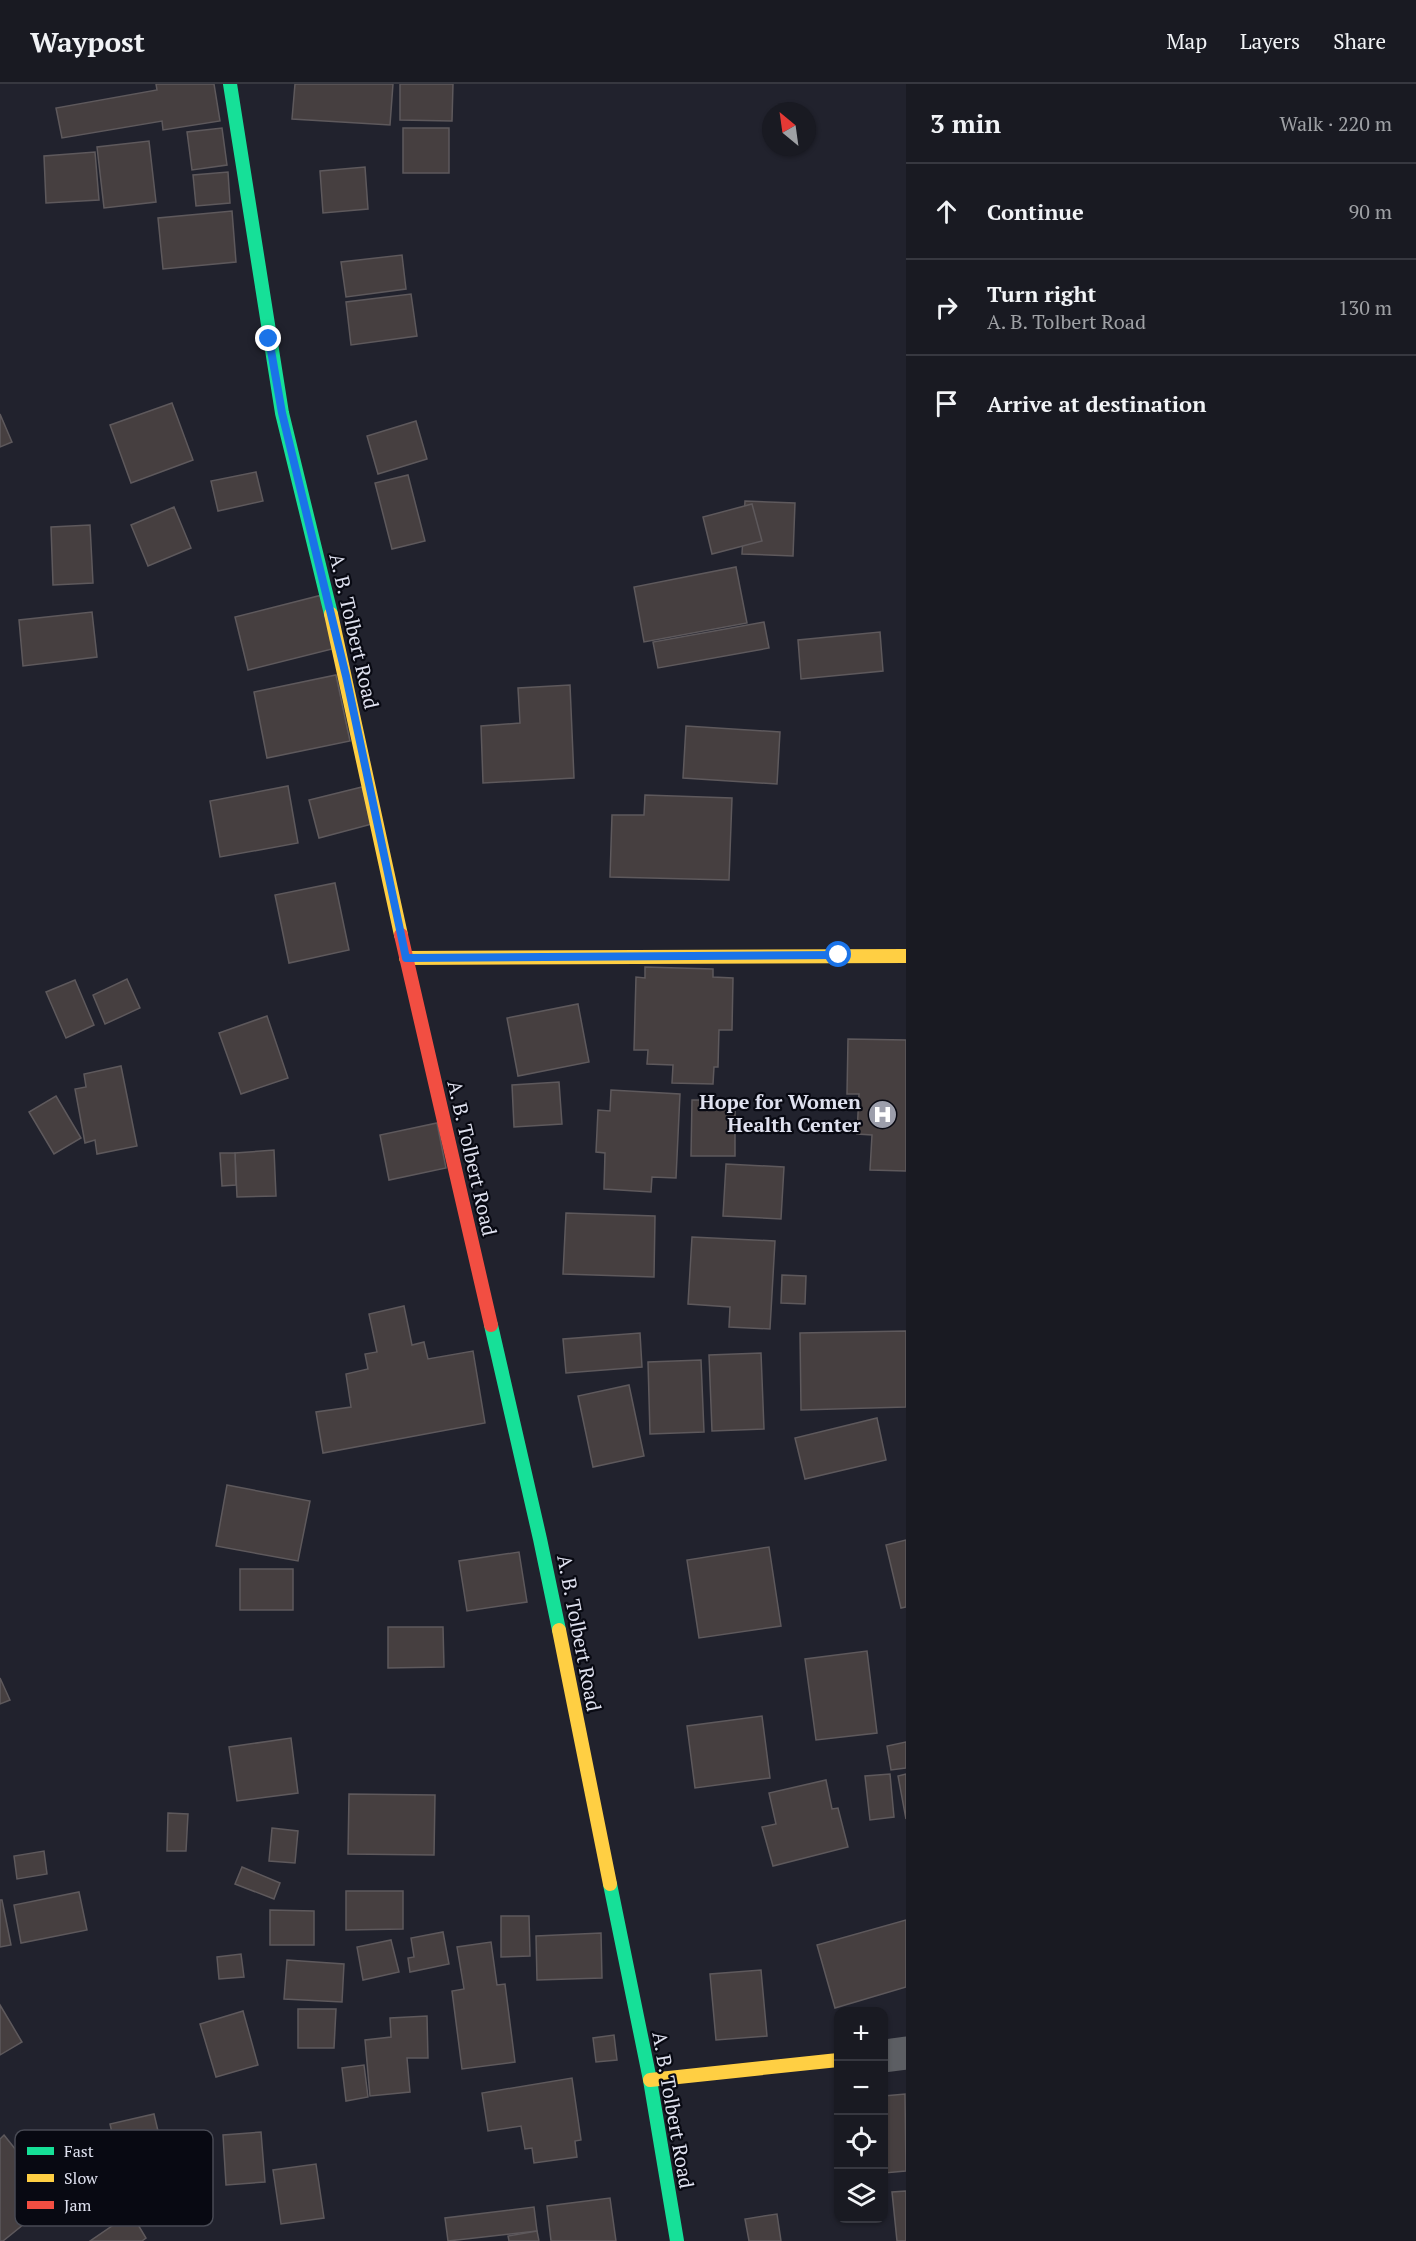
<!DOCTYPE html>
<html lang="en">
<head>
<meta charset="utf-8">
<style>
  :root { --surface:#191a22; --page:#26272f; --text:#f1f3f6; --muted:#9fa1a5; --line:#373840 }
  body { margin:0; font-family:"PT Serif",serif; background:var(--page); color:var(--text) }
  .controls { position:absolute; right:18px; bottom:18px; display:grid; overflow:hidden; border-radius:12px; box-shadow:0 2px 4px #0004 }
  .controls button { width:54px; height:54px; display:grid; place-items:center; padding:0; border:0; border-bottom:2px solid var(--line); background:var(--surface); color:var(--text); font:30px sans-serif }
  .compass { position:absolute; left:762px; top:18px; width:54px; height:54px; border-radius:50%; background:var(--surface); box-shadow:0 2px 4px #0004; rotate:331deg }
  .stop { position:absolute; width:18px; height:18px; margin:-14px; border:4px solid #1a73e8; border-radius:50%; background:#fff }
  .stop.end { background:#1a73e8; border-color:#fff; box-shadow:0 2px 6px #0008 }
  .list { margin:0; padding:0; list-style:none }
  h2 { display:flex; justify-content:space-between; align-items:center; height:78px; margin:0; padding:0 24px; font-size:26px }
  h2 small { font-size:20px; font-weight:400; color:var(--muted) }
  .list li { display:grid; grid-template-columns:39px 1fr auto; gap:18px; align-items:center; box-sizing:border-box; height:96px; padding:0 24px; border-top:2px solid var(--line) }
  .list b { display:block; font-size:22px; white-space:nowrap }
  .list p { margin:0; font-size:20px; white-space:nowrap; color:var(--muted) }
  .list em { font-size:20px; font-style:normal; color:var(--muted) }
  .icon { flex:none; width:33px; height:33px; fill:none; stroke:currentColor; stroke-width:2; stroke-linecap:round; stroke-linejoin:round }
  .map { position:relative; flex:none; width:906px; height:2157px; overflow:hidden }
  header { display:flex; align-items:center; gap:36px; box-sizing:border-box; height:84px; padding:0 30px; background:var(--surface); border-bottom:2px solid var(--line) }
  header strong { font-size:28px }
  nav { display:flex; gap:33px; margin-inline-start:auto; font-size:21px }
  main { display:flex }
  aside { flex:1; background:var(--surface) }
  .map>svg:first-child { display:block }
</style>
</head>
<body>
<header>
<strong>Waypost</strong>
<nav><a>Map</a><a>Layers</a><a>Share</a></nav>
</header>
<main>
<div class="map">
<svg width="906" height="2157" viewBox="0 0 906 2157">
  <rect width="100%" height="100%" fill="#21222d"/>
  <g fill="#463f40" stroke="#5e595c" stroke-width="1.5">
    <path d="M156,0H214L220,37L163,46L162,37L62,54L56,24L157,6Z"/>
    <path d="M295,0H393L390,41L292,35Z"/>
    <path d="M400,0H453L452,37L400,36Z"/>
    <path d="M222,44L227,81L192,86L187,48Z"/>
    <rect x="403" y="44" width="46" height="45"/>
    <path d="M149,57L156,118L104,124L97,63Z"/>
    <path d="M95,68L99,116L46,119L44,72Z"/>
    <path d="M365,83L368,125L323,129L320,87Z"/>
    <path d="M228,88L230,119L196,122L193,91Z"/>
    <path d="M232,127L236,178L163,185L158,134Z"/>
    <path d="M402,171L406,205L346,213L341,178Z"/>
    <path d="M411,210L417,252L351,261L346,218Z"/>
    <path d="M172,319L193,376L131,399L110,341Z"/>
    <path d="M0,330L12,358L0,363Z"/>
    <path d="M416,337L427,375L378,390L367,352Z"/>
    <path d="M256,388L263,417L218,427L211,397Z"/>
    <path d="M408,391L425,457L392,465L375,399Z"/>
    <path d="M745,417L795,419L793,472L742,470Z"/>
    <path d="M752,420L762,457L712,470L703,433Z"/>
    <path d="M174,423L191,464L148,482L131,441Z"/>
    <path d="M90,441L93,499L53,501L51,443Z"/>
    <path d="M736,483L747,539L644,558L634,503Z"/>
    <path d="M322,511L336,564L248,586L235,533Z"/>
    <path d="M92,528L97,573L23,582L19,536Z"/>
    <path d="M764,538L769,564L658,584L653,558Z"/>
    <path d="M880,548L883,587L801,595L798,556Z"/>
    <path d="M336,591L350,657L267,674L254,608Z"/>
    <path d="M570,601L574,694L483,699L481,642L520,639L518,604Z"/>
    <path d="M686,642L780,648L777,700L683,694Z"/>
    <path d="M288,702L298,759L220,773L210,717Z"/>
    <path d="M362,703L372,740L319,754L309,716Z"/>
    <path d="M645,711L732,714L729,796L610,793L612,731H644Z"/>
    <path d="M335,799L349,866L289,879L275,811Z"/>
    <path d="M645,883L713,885V893L733,894L732,946H719L718,983H714L713,1000L672,999L673,981L647,980L648,966H634L636,893L645,894Z"/>
    <path d="M127,895L140,924L105,940L93,911Z"/>
    <path d="M75,896L94,941L66,954L46,908Z"/>
    <path d="M578,920L589,978L518,992L507,934Z"/>
    <path d="M267,932L288,994L241,1010L219,949Z"/>
    <path d="M848,955L906,956V1087L870,1086L872,1051L857,1050L859,1010H847Z"/>
    <path d="M121,982L137,1062L97,1070L95,1056L85,1059L75,1005L86,1003L84,990Z"/>
    <path d="M559,998L562,1040L514,1043L512,1001Z"/>
    <path d="M611,1006L680,1010L676,1094L652,1093L651,1108L604,1105L605,1069L596,1068L598,1026L610,1027Z"/>
    <path d="M56,1012L81,1054L54,1070L29,1028Z"/>
    <path d="M692,1016H735V1072H691Z"/>
    <path d="M437,1039L446,1084L389,1096L380,1051Z"/>
    <path d="M274,1066L276,1112L237,1113L235,1069Z"/>
    <path d="M220,1069H235L236,1101L222,1102Z"/>
    <path d="M726,1080L784,1083L781,1135L723,1132Z"/>
    <path d="M566,1129L655,1132L654,1193L563,1190Z"/>
    <path d="M692,1153L775,1157L770,1245L729,1243L730,1223L688,1220Z"/>
    <path d="M782,1191L806,1192L805,1220L781,1219Z"/>
    <path d="M404,1222L412,1261L424,1258L428,1275L473,1267L485,1339L323,1369L316,1328L351,1323L346,1290L368,1285L365,1270L377,1268L369,1230Z"/>
    <path d="M906,1247V1323L801,1326L800,1249Z"/>
    <path d="M640,1249L642,1283L566,1289L563,1255Z"/>
    <path d="M761,1269L764,1345L712,1347L709,1271Z"/>
    <path d="M701,1276L704,1348L650,1350L648,1278Z"/>
    <path d="M629,1301L644,1372L593,1383L578,1312Z"/>
    <path d="M877,1334L886,1376L805,1395L795,1354Z"/>
    <path d="M227,1401L310,1417L298,1477L216,1462Z"/>
    <path d="M906,1456V1523L901,1524L886,1461Z"/>
    <path d="M769,1463L781,1542L699,1554L687,1476Z"/>
    <path d="M519,1468L527,1518L467,1527L459,1477Z"/>
    <rect x="240" y="1485" width="53" height="41"/>
    <path d="M388,1543H443L444,1583L388,1584Z"/>
    <path d="M867,1567L877,1649L816,1656L805,1575Z"/>
    <path d="M0,1594L10,1616L0,1620Z"/>
    <path d="M762,1632L770,1694L695,1704L687,1642Z"/>
    <path d="M291,1654L298,1709L237,1717L229,1663Z"/>
    <path d="M906,1658V1684L891,1686L887,1662Z"/>
    <path d="M890,1690L894,1733L870,1736L865,1692Z"/>
    <path d="M906,1690V1735L898,1692Z"/>
    <path d="M826,1696L832,1725L838,1724L848,1763L773,1782L762,1743L776,1740L769,1709Z"/>
    <path d="M349,1710L435,1711L434,1771L348,1770Z"/>
    <path d="M168,1729L188,1730L186,1767H167Z"/>
    <path d="M272,1744L298,1747L295,1779L269,1777Z"/>
    <path d="M44,1767L47,1790L17,1795L14,1772Z"/>
    <path d="M242,1783L280,1799L274,1815L235,1800Z"/>
    <path d="M346,1807H403V1845L346,1846Z"/>
    <path d="M79,1808L87,1846L21,1859L14,1821Z"/>
    <path d="M0,1816H2L11,1861L0,1863Z"/>
    <path d="M270,1826L314,1827V1861H270Z"/>
    <path d="M501,1832H529L530,1872L501,1873Z"/>
    <path d="M906,1836V1903L835,1924L817,1861Z"/>
    <path d="M443,1848L449,1880L410,1888L408,1874L414,1873L411,1854Z"/>
    <path d="M601,1849L602,1894L537,1896L536,1852Z"/>
    <path d="M391,1856L399,1888L363,1896L357,1863Z"/>
    <path d="M491,1858L497,1901L505,1900L515,1978L462,1985L452,1907L464,1905L457,1863Z"/>
    <path d="M241,1870L244,1893L219,1895L217,1873Z"/>
    <path d="M287,1876L344,1880L342,1918L284,1915Z"/>
    <path d="M761,1886L767,1952L716,1956L710,1890Z"/>
    <path d="M0,1921L22,1958L0,1971Z"/>
    <path d="M298,1925H336L334,1964H298Z"/>
    <path d="M243,1927L258,1981L216,1993L200,1940Z"/>
    <path d="M427,1932L428,1974H407L410,2008L370,2012L365,1956L391,1953L390,1934Z"/>
    <path d="M614,1951L617,1976L596,1978L593,1954Z"/>
    <path d="M364,1981L368,2013L346,2017L342,1984Z"/>
    <path d="M572,1994L581,2056L575,2057L577,2073L534,2079L532,2064L525,2065L521,2042L488,2047L482,2009Z"/>
    <path d="M905,2010L906,2087L884,2089V2012Z"/>
    <path d="M154,2030L167,2085L123,2096L110,2040Z"/>
    <path d="M261,2048L265,2098L226,2101L223,2051Z"/>
    <path d="M4,2051L55,2115L3,2157H0V2055Z"/>
    <path d="M316,2080L324,2134L281,2140L273,2086Z"/>
    <path d="M906,2107V2157H897L892,2108Z"/>
    <path d="M610,2114L616,2157H551L547,2122Z"/>
    <path d="M534,2123L537,2147L448,2157L445,2134Z"/>
    <path d="M131,2129L146,2154L142,2157H90Z"/>
    <path d="M777,2130L781,2157H749L745,2135Z"/>
    <path d="M537,2147L539,2157H509L508,2152Z"/>
  </g>
  <g fill="none" stroke-linecap="round" stroke-linejoin="round">
    <path stroke="#5c5e63" stroke-width="33" d="M884,1972L906,1969"/>
    <g stroke="#16e098" stroke-width="14">
      <path d="M230,0L282,329L331,530"/>
      <path d="M491,1241L540,1455L559,1546"/>
      <path d="M610,1800L650,1996L677,2157"/>
    </g>
    <g stroke="#ffcf43" stroke-width="14">
      <path d="M331,530L401,851"/>
      <path d="M406,874L906,872"/>
      <path d="M559,1546L610,1800"/>
      <path d="M650,1996L838,1976"/>
    </g>
    <path stroke="#f24e42" stroke-width="14" d="M401,851L491,1241"/>
  </g>
  <g fill="none" stroke-linecap="round" stroke-linejoin="round">
    <path stroke="#1a73e8" stroke-width="8" d="M269,255L282,329L346,592L406,874L839,871"/>
  </g>
  <defs>
    <symbol id="hospital-disc" viewBox="-11 -11 22 22"><circle r="9.5" fill="#9c9eab" stroke="#080912"/><path d="M-5-5h3v3.5h4V-5h3V5h-3V1.5h-4V5h-3Z" fill="#fff"/></symbol>
  </defs>
  <g fill-rule="evenodd">
    <use href="#hospital-disc" x="866" y="1014" width="33" height="33"/>
  </g>
  <g text-anchor="middle" stroke-width="4.5" stroke-linejoin="round" paint-order="stroke">
    <g font-size="20" fill="#dfe1ef" stroke="#080912">
      <text transform="translate(354 547) rotate(77)" y="7">A. B. Tolbert Road</text>
      <text transform="translate(472 1074) rotate(77)" y="7">A. B. Tolbert Road</text>
      <text transform="translate(579 1549) rotate(79)" y="7">A. B. Tolbert Road</text>
      <text transform="translate(673 2026) rotate(80)" y="7">A. B. Tolbert Road</text>
    </g>
    <g font-size="20" font-weight="bold" fill="#dfe1ef" stroke="#080912" text-anchor="end">
      <text x="861" y="1025">Hope for Women<tspan x="861" dy="23">Health Center</tspan></text>
    </g>
  </g>
  <rect x="15" y="2046" width="198" height="96" rx="9" fill="#080912" stroke="#484a54" stroke-width="1.5"/>
  <rect x="27" y="2063" width="27" height="8" fill="#16e098"/>
  <rect x="27" y="2090" width="27" height="8" fill="#ffcf43"/>
  <rect x="27" y="2117" width="27" height="8" fill="#f24e42"/>
  <g font-size="16" fill="#dfe1ef">
    <text x="64" y="2073">Fast</text>
    <text x="64" y="2100">Slow</text>
    <text x="64" y="2127">Jam</text>
  </g>
</svg>
<div class="controls">
<button>+</button>
<button>−</button>
<button><svg class="icon" aria-label="locate" viewBox="0 0 24 24"><circle cx="12" cy="12" r="6"/><path d="M12 2v4M12 18v4M2 12h4M18 12h4"/></svg></button>
<button><svg class="icon" aria-label="layers" viewBox="0 0 24 24"><path d="M12 4l9 5-9 5-9-5zM3 14l9 5 9-5"/></svg></button>
</div>
<svg class="compass" viewBox="-18 -18 36 36"><path d="M0-13l5 13h-10z" fill="#e53935"/><path d="M0 13l5-13h-10z" fill="#9fa1a5"/></svg>
<div class="stop" style="left:839px;top:871px"></div>
<div class="stop end" style="left:269px;top:255px"></div>
</div>
<aside>
<h2>3 min<small>Walk · 220 m</small></h2>
<ul class="list">
<li><svg class="icon" aria-label="ahead" viewBox="0 0 24 24"><path d="M12 20V5M6 11l6-6 6 6"/></svg><div><b>Continue</b></div><em>90 m</em></li>
<li><svg class="icon" aria-label="right" viewBox="0 0 24 24"><path d="M7 20v-9h11M14 6l5 5-5 5"/></svg><div><b>Turn right</b><p>A. B. Tolbert Road</p></div><em>130 m</em></li>
<li><svg class="icon" aria-label="arrive" viewBox="0 0 24 24"><path d="M6 21V4h12l-3 4 3 4H6"/></svg><div><b>Arrive at destination</b></div></li>
</ul>
</aside>
</main>
</body>
</html>
